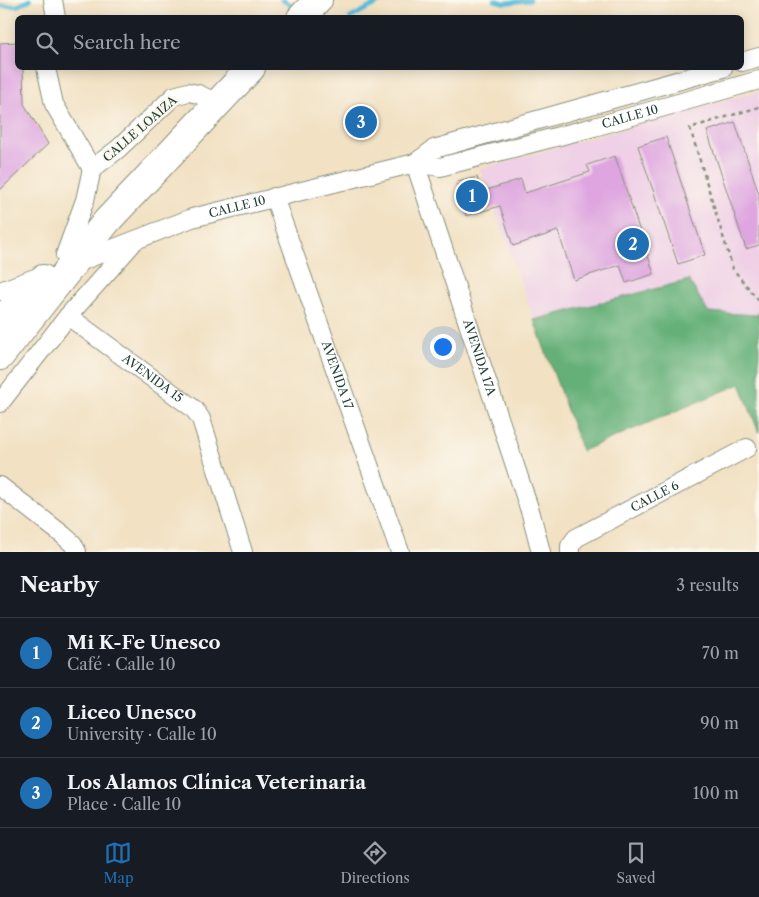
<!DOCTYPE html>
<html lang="en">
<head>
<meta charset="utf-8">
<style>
  :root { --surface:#171b24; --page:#20242c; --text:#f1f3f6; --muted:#9ea1a6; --line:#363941; --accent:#1f6fb2 }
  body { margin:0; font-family:"Libre Caslon Text",serif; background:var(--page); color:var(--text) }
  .you { position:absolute; left:442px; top:346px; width:18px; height:18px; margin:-12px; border:4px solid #fff; border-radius:50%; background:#1a73e8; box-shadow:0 0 0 8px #1a73e833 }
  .badge { display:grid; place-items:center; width:32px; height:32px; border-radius:50%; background:var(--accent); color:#fff; font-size:16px; font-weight:700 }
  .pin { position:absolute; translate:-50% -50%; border:2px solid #fff; box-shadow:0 1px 5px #0006 }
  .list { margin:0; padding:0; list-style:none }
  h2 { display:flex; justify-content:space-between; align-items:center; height:65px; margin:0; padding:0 20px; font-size:21px }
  h2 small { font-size:16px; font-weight:400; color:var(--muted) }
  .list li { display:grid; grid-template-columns:32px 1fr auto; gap:15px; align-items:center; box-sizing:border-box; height:70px; padding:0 20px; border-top:1px solid var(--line) }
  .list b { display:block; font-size:19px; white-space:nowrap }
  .list p { margin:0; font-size:16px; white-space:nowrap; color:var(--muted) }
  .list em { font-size:16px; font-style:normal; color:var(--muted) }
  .icon { flex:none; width:28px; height:28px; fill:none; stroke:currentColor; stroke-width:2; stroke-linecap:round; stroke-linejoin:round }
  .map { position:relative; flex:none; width:759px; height:552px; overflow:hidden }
  .search { position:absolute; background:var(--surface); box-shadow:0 2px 12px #0003; left:15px; right:15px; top:15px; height:55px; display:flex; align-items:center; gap:12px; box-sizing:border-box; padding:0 18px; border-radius:8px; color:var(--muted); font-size:19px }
  .sheet { height:275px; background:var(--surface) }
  nav { display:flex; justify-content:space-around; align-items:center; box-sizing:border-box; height:70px; border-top:1px solid var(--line); background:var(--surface); font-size:14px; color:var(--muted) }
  nav a { display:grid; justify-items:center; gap:2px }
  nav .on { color:var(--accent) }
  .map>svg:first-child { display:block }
</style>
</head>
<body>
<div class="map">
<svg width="759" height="552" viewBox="0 0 759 552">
  <rect width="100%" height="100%" fill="#fbf7ec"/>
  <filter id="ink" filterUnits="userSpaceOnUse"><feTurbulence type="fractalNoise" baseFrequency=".02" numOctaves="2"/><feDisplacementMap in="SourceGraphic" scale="10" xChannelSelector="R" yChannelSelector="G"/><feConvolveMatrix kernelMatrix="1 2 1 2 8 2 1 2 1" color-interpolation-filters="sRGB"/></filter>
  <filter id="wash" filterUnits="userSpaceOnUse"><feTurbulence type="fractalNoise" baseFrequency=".0096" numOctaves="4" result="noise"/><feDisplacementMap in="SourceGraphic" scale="20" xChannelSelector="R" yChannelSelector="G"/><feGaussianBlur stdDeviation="1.12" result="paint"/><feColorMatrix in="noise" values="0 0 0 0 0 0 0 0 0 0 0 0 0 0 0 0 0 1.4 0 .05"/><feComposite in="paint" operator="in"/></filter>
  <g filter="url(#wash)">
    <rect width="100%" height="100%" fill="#f2e1c3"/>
    <path fill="#efd0e6" d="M759,91V433L740,384L582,451L480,169Z"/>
    <path fill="#65b078" stroke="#427656" d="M689,280L708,312L757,315L759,311V433L740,384L582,451L534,320Z"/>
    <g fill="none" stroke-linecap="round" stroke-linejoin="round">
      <g stroke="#5abcd8" stroke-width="4.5">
        <path d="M282,0L297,8"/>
        <path d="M494,0L505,3L530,0"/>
        <path d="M0,6H17L30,0"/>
        <path d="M350,18L383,0"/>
      </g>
    </g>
    <g id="blocks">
      <g fill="#dea5e0">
        <path d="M18,42V68H23L24,104L48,144L0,190V43Z"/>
        <path d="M368,108L373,130L354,135L349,113Z"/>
        <path d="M735,122L759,194V245L746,249L707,131Z"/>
        <path d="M666,137L705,255L678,264L638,146Z"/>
        <path d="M615,156L654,274L626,283L620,265L574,280L558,231L513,246L500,206L466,216L457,182L477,177L481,192L521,179L525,193L590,172L587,165Z"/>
      </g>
    </g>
  </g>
  <g filter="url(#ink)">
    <use href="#blocks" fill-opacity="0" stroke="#888f7c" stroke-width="1"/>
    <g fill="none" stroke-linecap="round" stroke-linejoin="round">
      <defs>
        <g id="street">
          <path d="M53,0L56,18"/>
          <path d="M742,62L759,57"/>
          <path d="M46,68L54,104L92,169"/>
          <path id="s1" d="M217,103L198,94L188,92L174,96L118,149L92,169L85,200L65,255L75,262L84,260L192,218L415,163L434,149L723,68"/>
          <path id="s2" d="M415,163L531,514L541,552"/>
          <path id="s3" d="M415,163L440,167L594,127L759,80"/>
          <path id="s4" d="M274,197L400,552"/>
          <path d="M0,291L35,278"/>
          <path id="s5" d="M68,316L194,409L201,419L243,552"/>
          <path d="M0,403L68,316L132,244"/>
          <path d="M0,486L63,535L73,544L77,552"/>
          <path id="s6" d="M570,552V546L576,538L747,448"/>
        </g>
        <g id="highway">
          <path d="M301,18L318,0"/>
          <path d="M0,321L43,279"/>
          <path d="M0,356L107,221L251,68"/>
        </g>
      </defs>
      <use href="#street" stroke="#888f7c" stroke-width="20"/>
      <use href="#highway" stroke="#888f7c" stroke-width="30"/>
      <path stroke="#888f7c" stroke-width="2.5" stroke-dasharray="4 4" stroke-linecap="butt" d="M759,107L690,128L733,269L759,301"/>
      <use href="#street" stroke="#fff" stroke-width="18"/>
      <use href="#highway" stroke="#fff" stroke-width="28"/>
    </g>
  </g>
  <g text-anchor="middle" stroke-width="4" stroke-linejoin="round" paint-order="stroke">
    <g font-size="12" fill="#1f3d34" stroke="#fbf7ec">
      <text dy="4" stroke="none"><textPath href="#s3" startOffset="222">CALLE 10</textPath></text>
      <text transform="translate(140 129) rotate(-41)" y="4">CALLE LOAIZA</text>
      <text dy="4" stroke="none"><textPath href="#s1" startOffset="430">CALLE 10</textPath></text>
      <text dy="4" stroke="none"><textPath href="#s2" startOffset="205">AVENIDA 17A</textPath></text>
      <text dy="4" stroke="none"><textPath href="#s4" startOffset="189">AVENIDA 17</textPath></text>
      <text dy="4" stroke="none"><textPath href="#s5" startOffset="105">AVENIDA 15</textPath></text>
      <text dy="4" stroke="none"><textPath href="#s6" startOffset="105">CALLE 6</textPath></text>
    </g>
  </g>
</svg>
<div class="you"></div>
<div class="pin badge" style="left:472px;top:196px">1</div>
<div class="pin badge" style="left:633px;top:244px">2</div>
<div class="pin badge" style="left:361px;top:122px">3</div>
<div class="search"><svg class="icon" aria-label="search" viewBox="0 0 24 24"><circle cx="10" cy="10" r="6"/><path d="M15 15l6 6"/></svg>Search here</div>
</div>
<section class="sheet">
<h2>Nearby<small>3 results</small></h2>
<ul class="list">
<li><span class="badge">1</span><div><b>Mi K-Fe Unesco</b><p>Café · Calle 10</p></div><em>70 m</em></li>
<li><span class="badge">2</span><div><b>Liceo Unesco</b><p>University · Calle 10</p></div><em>90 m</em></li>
<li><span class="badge">3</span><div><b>Los Alamos Clínica Veterinaria</b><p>Place · Calle 10</p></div><em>100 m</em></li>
</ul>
</section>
<nav>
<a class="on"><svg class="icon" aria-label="map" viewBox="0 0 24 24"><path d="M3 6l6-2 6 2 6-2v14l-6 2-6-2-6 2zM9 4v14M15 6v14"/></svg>Map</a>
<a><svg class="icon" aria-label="directions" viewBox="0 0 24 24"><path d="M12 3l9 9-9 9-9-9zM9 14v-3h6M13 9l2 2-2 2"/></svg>Directions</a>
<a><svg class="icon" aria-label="saved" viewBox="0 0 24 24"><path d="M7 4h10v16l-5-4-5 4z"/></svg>Saved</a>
</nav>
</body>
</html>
